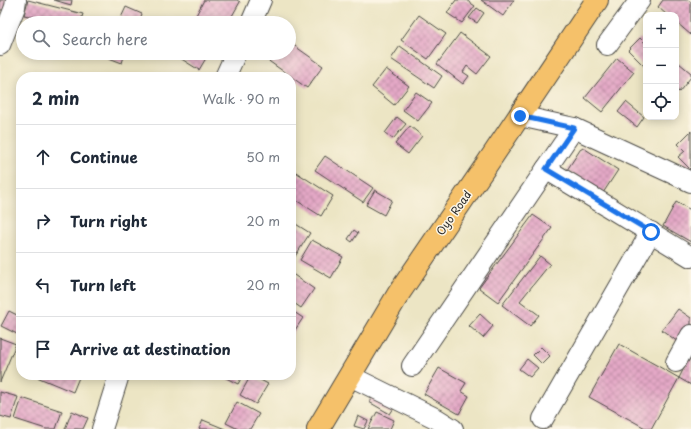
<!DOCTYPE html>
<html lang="en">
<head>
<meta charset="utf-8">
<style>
  :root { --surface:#fff; --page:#f2f2f3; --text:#1f2937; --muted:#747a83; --line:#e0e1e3 }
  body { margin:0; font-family:"Playpen Sans",sans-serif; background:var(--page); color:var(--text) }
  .controls { position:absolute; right:12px; top:12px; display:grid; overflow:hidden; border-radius:8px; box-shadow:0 2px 10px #0003 }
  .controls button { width:36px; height:36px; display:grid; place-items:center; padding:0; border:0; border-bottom:1px solid var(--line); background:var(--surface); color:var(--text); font:20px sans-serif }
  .stop { position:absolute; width:12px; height:12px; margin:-9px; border:3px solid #1a73e8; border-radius:50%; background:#fff }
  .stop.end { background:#1a73e8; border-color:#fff; box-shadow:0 1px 4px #0008 }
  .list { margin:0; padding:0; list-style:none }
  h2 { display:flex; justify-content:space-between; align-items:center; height:52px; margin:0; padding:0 16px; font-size:17px }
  h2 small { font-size:13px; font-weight:400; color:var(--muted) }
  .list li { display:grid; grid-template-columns:26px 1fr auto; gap:12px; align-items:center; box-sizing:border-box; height:64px; padding:0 16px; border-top:1px solid var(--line) }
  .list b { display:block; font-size:15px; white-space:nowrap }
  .list em { font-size:13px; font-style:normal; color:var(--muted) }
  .icon { flex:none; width:22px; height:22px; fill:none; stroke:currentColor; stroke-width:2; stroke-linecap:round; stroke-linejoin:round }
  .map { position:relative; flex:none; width:691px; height:429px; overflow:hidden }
  .search { position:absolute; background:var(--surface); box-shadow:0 2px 10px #0003; left:16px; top:16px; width:280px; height:44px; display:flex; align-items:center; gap:10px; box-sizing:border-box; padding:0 14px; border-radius:22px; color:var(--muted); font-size:15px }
  .panel { position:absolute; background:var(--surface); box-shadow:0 2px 10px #0003; left:16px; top:72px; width:280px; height:308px; border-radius:16px }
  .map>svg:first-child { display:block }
</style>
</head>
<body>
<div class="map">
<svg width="691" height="429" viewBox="0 0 691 429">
  <defs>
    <pattern id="building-cross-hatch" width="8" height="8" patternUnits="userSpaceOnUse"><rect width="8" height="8" fill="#e4a8c6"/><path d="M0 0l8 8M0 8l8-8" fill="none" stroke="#b989a1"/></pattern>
  </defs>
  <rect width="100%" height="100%" fill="#fcf5e5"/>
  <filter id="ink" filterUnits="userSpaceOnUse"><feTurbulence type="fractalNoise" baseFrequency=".025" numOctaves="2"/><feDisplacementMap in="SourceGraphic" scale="8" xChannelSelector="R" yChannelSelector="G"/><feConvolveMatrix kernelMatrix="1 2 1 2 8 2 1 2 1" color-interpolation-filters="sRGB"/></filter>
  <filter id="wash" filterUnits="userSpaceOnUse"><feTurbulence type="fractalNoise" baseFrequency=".012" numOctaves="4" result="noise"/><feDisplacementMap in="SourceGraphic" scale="16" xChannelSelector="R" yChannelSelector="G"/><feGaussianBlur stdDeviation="0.9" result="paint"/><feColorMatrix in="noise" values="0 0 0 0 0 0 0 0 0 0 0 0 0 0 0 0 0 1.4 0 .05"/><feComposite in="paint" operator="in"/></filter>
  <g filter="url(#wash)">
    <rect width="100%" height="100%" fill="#ece5c4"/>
    <g id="blocks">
      <g fill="url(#building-cross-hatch)">
        <path d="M0,0H8L7,10H0Z"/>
        <path d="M28,0L83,14L80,23H25L26,19L39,22V18L24,15Z"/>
        <path d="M54,0H72L71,5Z"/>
        <path d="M204,0H237L240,2L228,23H197L193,21Z"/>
        <path d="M456,0H466L475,6L462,23L447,13Z"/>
        <path d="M481,0H514L503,16Z"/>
        <path d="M663,0H688L691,2V35L676,22V15H667L658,7Z"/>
        <path d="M126,7L142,14L138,23L119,22Z"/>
        <path d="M477,8L484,13L477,23L469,18Z"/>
        <path d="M419,15L446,34L428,59L401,40Z"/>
        <path d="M460,33L491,56L477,74L467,66L463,72L469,76L463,84L437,64Z"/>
        <path d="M640,38L646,44V68L628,50Z"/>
        <path d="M289,42L323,66L307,88L263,57L266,53H289Z"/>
        <path d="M400,46L442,76L434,88L391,59Z"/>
        <path d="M96,53H125L122,63Z"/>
        <path d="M172,53H209L199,70Z"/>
        <path d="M617,58L634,72L602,112L585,98Z"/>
        <path d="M679,63L691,73V77L679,92L676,89V67Z"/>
        <path d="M386,69L409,86L394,105L372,87Z"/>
        <path d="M416,92L432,103L418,121L403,110Z"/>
        <path d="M626,102L644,117L637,127L618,112Z"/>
        <path d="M397,117L406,124L393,139L385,133Z"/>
        <path d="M410,126L422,136L408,154L395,144Z"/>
        <path d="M691,131V170L678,157L685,151L678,144Z"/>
        <path d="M582,147L618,170L603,193L567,170Z"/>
        <path d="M325,156L373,188L363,202L315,170Z"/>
        <path d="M291,169L333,196L321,216L291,197Z"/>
        <path d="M375,190L392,200L384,215L366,205Z"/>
        <path d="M676,202L691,210V242L663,226Z"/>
        <path d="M533,215L552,228L498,302L479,288Z"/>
        <path d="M291,221L310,233L294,258L291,256Z"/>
        <path d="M354,230L358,233L352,242L348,239Z"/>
        <path d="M312,240L343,257L331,278L300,260Z"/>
        <path d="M540,256L550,264L520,301L539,315L530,326L502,305Z"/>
        <path d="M291,273L314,289L301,308L291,301Z"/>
        <path d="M678,309L691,318V326L678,342L662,330Z"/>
        <path d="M291,310L303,318L291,336Z"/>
        <path d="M9,311L21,317V336L1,326Z"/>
        <path d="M480,314L493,326L483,338L469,326Z"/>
        <path d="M0,338L16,344L0,382Z"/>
        <path d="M619,344L679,378L651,429H647L589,397Z"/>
        <path d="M541,347L550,356L542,364L533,355Z"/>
        <path d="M691,354V385L679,378Z"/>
        <path d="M527,359L538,368L530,377L519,369Z"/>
        <path d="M439,368L466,383L461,391L469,396L459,414L424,394Z"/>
        <path d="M32,375H80L73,392Z"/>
        <path d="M223,375H243L238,384L222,376Z"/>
        <path d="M251,375L268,384L256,404L240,395Z"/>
        <path d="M0,392L18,397L11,419L0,416Z"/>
        <path d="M375,393L396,405L390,414L369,402Z"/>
        <path d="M22,398L62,411L56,429H46L15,419Z"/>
        <path d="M237,402L259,414L250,429H238L226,423Z"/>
        <path d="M72,411L88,418L83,429H65Z"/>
        <path d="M377,412L394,420L390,429H368Z"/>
        <path d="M358,416L368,421L364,429L354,426Z"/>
        <path d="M203,420L225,429H199Z"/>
      </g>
    </g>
  </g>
  <g filter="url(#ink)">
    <use href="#blocks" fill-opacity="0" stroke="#484742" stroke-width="1"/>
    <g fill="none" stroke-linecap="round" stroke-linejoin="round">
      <defs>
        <g id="minor">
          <path d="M251,23L261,0"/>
          <path d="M0,45L15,7L16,0"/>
          <path d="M607,45L640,0"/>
          <path d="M225,77L236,53"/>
          <path d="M520,116L574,128L691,182"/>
          <path d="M546,169L691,257"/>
          <path d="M676,362L691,335"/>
          <path d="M412,366L574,128"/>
          <path d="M350,376L437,419L453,429"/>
          <path d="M543,419L651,232"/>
          <path d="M102,429L119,375"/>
        </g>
        <path id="trunk" d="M318,429L399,293L485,167L597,0"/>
      </defs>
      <use href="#minor" stroke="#484742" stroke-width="22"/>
      <use href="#trunk" stroke="#484742" stroke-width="24"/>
      <use href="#minor" stroke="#fff" stroke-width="20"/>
      <use href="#trunk" stroke="#f5c16b" stroke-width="22"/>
    </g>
  </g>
  <g fill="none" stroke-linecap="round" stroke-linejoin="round" filter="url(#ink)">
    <path stroke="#1a73e8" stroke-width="5" d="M520,116L574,128L546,169L651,232"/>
  </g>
  <g text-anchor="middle" stroke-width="3" stroke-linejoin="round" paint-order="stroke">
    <g font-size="11" fill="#2b2b2b" stroke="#fcf5e5">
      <text transform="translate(454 213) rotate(-55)" y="4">Oyo Road</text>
    </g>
  </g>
</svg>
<div class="controls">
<button>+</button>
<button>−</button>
<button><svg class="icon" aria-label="locate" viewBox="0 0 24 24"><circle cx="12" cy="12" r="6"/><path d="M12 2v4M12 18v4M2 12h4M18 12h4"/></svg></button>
</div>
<div class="stop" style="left:651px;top:232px"></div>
<div class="stop end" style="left:520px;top:116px"></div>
<div class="search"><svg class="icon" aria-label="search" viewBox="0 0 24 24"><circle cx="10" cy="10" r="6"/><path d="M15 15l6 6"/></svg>Search here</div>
<section class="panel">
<h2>2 min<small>Walk · 90 m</small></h2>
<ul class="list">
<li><svg class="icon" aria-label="ahead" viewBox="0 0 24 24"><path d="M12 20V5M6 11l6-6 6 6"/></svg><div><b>Continue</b></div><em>50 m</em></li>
<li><svg class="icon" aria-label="right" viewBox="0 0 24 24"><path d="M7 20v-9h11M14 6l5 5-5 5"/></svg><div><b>Turn right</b></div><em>20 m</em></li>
<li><svg class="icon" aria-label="left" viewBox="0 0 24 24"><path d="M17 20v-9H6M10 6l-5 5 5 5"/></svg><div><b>Turn left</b></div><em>20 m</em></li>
<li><svg class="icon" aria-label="arrive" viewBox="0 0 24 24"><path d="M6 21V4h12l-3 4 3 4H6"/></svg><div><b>Arrive at destination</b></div></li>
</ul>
</section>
</div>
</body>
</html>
